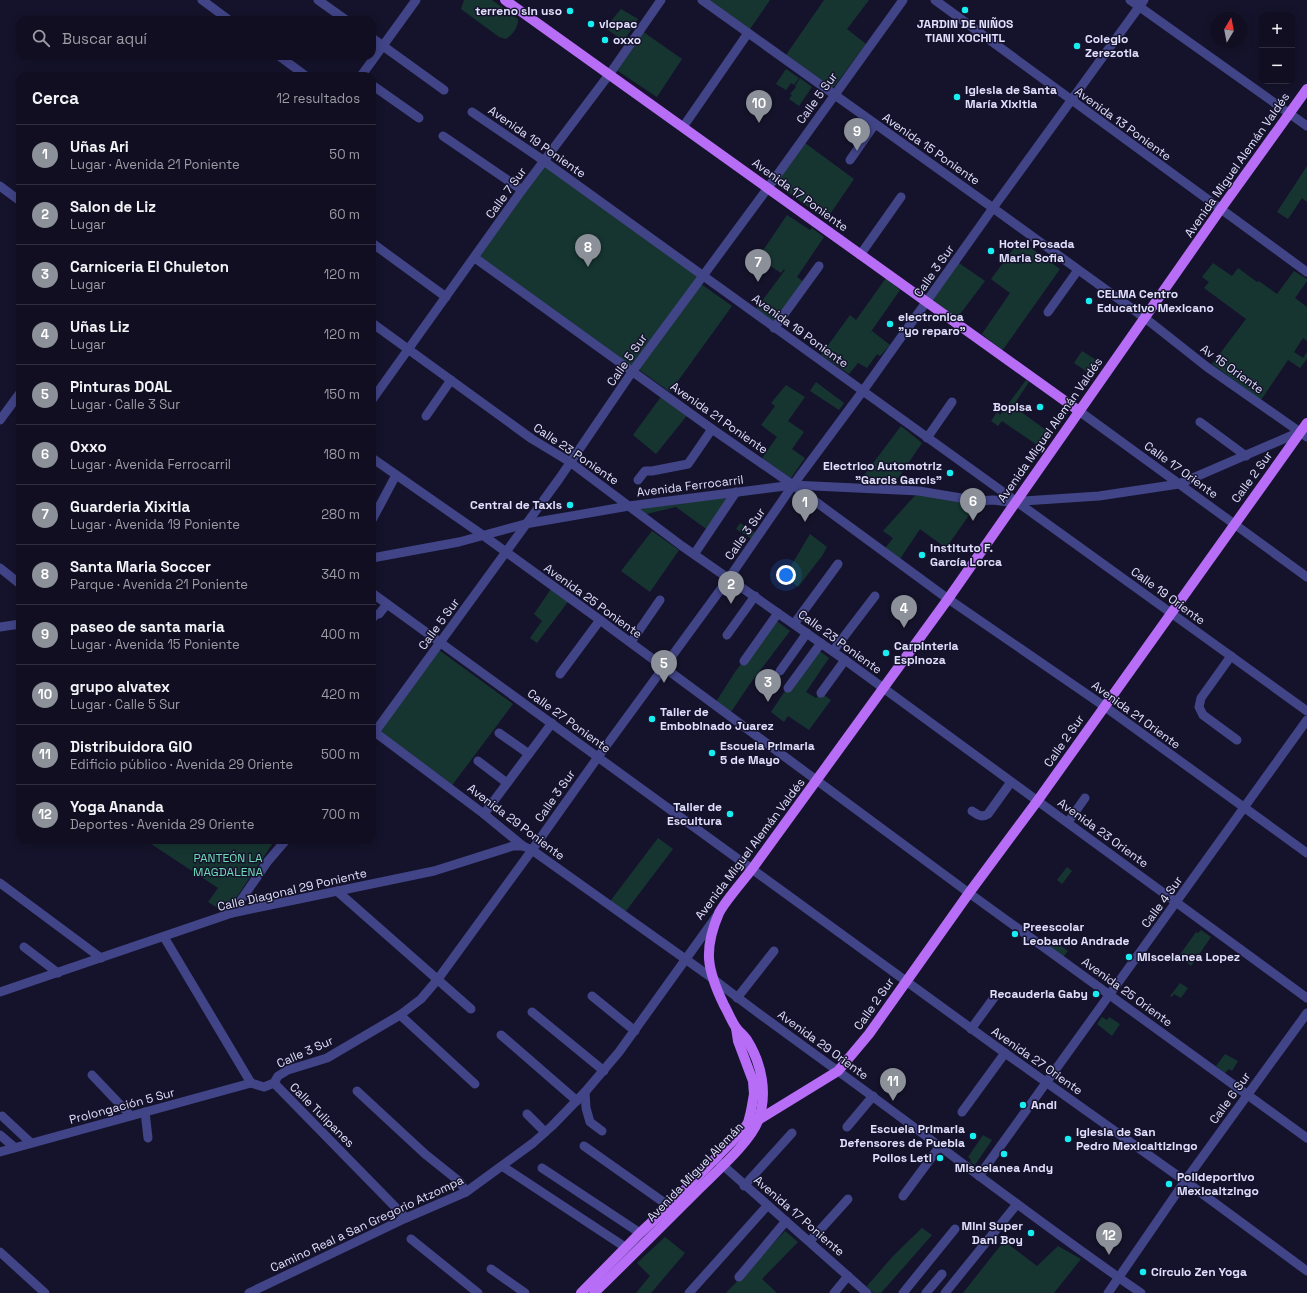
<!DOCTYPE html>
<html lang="es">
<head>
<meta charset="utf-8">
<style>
  :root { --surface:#100e20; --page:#1e1c2d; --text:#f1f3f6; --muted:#9c9ca5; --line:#302e3e; --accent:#8c9099 }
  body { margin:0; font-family:"Space Grotesk",sans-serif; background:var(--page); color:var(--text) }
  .controls { position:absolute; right:12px; top:12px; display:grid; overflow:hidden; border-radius:8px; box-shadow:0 2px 10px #0003 }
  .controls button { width:36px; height:36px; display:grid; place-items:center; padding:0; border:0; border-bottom:1px solid var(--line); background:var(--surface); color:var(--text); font:20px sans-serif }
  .compass { position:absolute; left:1211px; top:12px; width:36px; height:36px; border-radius:50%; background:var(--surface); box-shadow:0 2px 10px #0003; rotate:10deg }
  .you { position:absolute; left:786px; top:575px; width:14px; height:14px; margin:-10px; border:3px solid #fff; border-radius:50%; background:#1a73e8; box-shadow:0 0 0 6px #1a73e833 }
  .badge { display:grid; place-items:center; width:26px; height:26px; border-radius:50%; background:var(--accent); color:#fff; font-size:13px; font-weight:700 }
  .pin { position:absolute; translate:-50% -33px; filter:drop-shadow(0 1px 2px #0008) }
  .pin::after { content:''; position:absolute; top:21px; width:14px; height:12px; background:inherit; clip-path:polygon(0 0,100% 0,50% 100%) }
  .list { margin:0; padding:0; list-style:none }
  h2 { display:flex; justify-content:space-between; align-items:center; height:52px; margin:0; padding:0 16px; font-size:17px }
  h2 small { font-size:13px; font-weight:400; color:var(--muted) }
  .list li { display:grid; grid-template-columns:26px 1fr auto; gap:12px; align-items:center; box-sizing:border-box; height:60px; padding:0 16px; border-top:1px solid var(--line) }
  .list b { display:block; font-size:15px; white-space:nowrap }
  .list p { margin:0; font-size:13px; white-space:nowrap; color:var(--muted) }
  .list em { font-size:13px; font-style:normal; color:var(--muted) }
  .icon { flex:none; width:22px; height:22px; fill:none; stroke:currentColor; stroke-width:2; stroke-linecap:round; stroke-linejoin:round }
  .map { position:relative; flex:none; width:1307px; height:1293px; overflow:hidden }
  .search { position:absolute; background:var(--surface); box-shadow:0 2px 10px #0003; left:16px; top:16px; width:360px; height:44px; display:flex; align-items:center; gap:10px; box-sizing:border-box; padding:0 14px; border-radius:12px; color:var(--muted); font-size:15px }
  .panel { position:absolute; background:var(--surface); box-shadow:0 2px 10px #0003; left:16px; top:72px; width:360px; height:772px; border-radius:12px }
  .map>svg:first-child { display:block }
</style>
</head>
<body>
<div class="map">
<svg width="1307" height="1293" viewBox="0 0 1307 1293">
  <rect width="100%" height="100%" fill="#15132b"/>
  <g fill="#163531">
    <path d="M464,0H492L518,19C518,28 513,34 506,39L499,37L461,9Z"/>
    <path d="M708,0H770L748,32Z"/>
    <path d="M824,0H869L847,29L866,44L833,88L786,55Z"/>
    <path d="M621,9L638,19L624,41L605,28Z"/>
    <path d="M642,31L682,59L657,97L615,69Z"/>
    <path d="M786,69L799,78L794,85L791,83L786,90L776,84Z"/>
    <path d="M800,78L812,87L799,106L789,99L792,95L790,94L796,87L795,86Z"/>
    <path d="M805,143L854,179L826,220L774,182Z"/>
    <path d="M544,161L702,276L632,372L475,258Z"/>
    <path d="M1307,166V202L1302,198L1288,219L1277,212Z"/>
    <path d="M787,215L810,230L812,228L824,237L797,277L805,283L776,323L756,309L785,270L784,269L781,273L758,258Z"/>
    <path d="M1020,240L1060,269L1002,351L982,334L1010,293L991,279Z"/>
    <path d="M959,263L985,281L957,318L932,300Z"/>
    <path d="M1213,263L1232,276L1238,268L1257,282L1259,281L1277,294L1294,271L1307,279V281L1295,298L1307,307V341L1303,338L1294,352L1303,358L1307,352V359L1300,368L1288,360L1261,400L1212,364L1246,319L1204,288L1209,282L1202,277Z"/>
    <path d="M886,278L900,290L870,333L872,331L890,345L880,356L877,354L867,368L858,363L849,374L821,355L850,315L856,320Z"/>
    <path d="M701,284L732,306L670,392L638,369Z"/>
    <path d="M1082,351L1098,361L1090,374L1074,363Z"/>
    <path d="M1026,380L1029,382L1013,406L1050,433L1040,447L1002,421L998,426L991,421L997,412L1000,415Z"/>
    <path d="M816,382L844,403L839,410L810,391Z"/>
    <path d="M786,385L805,397L788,421L804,432L792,449L805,458L791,478L762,458L777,437L761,425L775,406L771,403Z"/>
    <path d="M663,394L689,413L656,454L633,435Z"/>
    <path d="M901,426L922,443L896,481L862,478Z"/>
    <path d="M919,491L979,501L946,548L920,529L898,562L883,551L893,538L883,531Z"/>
    <path d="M736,492L709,531L676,507L642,515L629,506Z"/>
    <path d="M740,523L759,535L755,541L736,529Z"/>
    <path d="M652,531L679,550L650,592L621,571Z"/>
    <path d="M810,534L827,547L822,556L798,587L785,576Z"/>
    <path d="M553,586L570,599L537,643L530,638L542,621L534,614Z"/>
    <path d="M774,619L790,631L749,685L729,715L714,705L735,672Z"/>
    <path d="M817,649L829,658L806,692L816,698L821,693L831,700L809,730L788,716L784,722L771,712L785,691Z"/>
    <path d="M439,650L513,704L450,788L377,734Z"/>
    <path d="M658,838L673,849L623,915L608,904Z"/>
    <path d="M145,840H275L226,913L208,902L218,888Z"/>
    <path d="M1067,867L1072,871L1062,884L1057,880Z"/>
    <path d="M1201,930L1211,937L1191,966L1179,956L1196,932L1198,933Z"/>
    <path d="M1053,940L1068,951L1063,957L1048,946Z"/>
    <path d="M1180,983L1188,988L1181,998L1174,994L1172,997L1170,996Z"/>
    <path d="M1102,1017L1107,1020L1109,1017L1120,1024L1112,1036L1097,1024Z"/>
    <path d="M1225,1054L1238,1061L1232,1071L1229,1069L1225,1073L1216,1066Z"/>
    <path d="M983,1135L992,1140L975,1165L970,1162L971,1160L968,1157Z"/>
    <path d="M922,1228L932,1235L881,1293H873L867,1286L894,1255Z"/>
    <path d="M785,1231L798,1242L762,1279L777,1293H726Z"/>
    <path d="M665,1237L685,1253L651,1293H636L650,1276L637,1263Z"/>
    <path d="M1004,1241L1037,1266L1058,1246L1081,1259L1054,1293H963Z"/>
  </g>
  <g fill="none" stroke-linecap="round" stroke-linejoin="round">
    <g stroke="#414487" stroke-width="9">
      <path d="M202,0L229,20"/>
      <path d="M318,0L346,20"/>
      <path d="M702,0L993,208L1145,318L1207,367L1307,437"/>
      <path d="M935,0L1307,272"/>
      <path d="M1130,0L1307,126"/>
      <path d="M372,38L444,90"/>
      <path d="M279,56L306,76"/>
      <path d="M361,76L416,0"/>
      <path d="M372,85L419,118"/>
      <path d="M472,112L537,156L1307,711"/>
      <path d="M683,127L748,33"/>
      <path d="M443,136L522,190"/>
      <path d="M850,160L875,124"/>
      <path d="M0,186L20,201"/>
      <path d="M372,243L446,297"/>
      <path d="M860,255L901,197"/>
      <path d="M475,258L712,429L793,485L944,596L1104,706L1307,853"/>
      <path d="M1048,312L1078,270"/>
      <path d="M372,323L532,439L570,462L682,546L845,660L1307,998"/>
      <path d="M774,328L819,266"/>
      <path d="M372,400L522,190L611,72L661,0"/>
      <path d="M1079,411L1307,577"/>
      <path d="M426,416L451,380"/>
      <path d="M0,420L20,393"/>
      <path d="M1200,422L1246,456"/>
      <path d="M927,438L952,402"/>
      <path d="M372,458L484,536L600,620L969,893L1307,1138"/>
      <path d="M638,480L645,471H652L688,464L712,429"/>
      <path d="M372,520L396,475"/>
      <path d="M695,553L736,492"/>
      <path d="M372,558L459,542L525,524L629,506L793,485L919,491L979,501L993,500L1009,502L1099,496L1179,484L1302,431"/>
      <path d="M0,568L20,584"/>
      <path d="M372,593L1005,1053L1185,1181L1307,1271"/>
      <path d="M372,619L375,615L379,614L387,604"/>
      <path d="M794,624L838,564"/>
      <path d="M0,627L20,624"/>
      <path d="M727,635L755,596"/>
      <path d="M631,642L660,600"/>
      <path d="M833,651L875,596"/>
      <path d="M1231,656L1201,698L1199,707L1203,715L1237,740"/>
      <path d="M744,661L778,613"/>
      <path d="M780,671L807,633"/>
      <path d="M560,674L600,620"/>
      <path d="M788,688L821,643"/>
      <path d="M821,693L845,660"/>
      <path d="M372,730L484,814L523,846L532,850L712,978C767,1021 824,1060 880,1102C967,1166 1052,1232 1141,1293"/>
      <path d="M499,733L529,754"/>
      <path d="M372,736L559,479L632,372L770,185L903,0"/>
      <path d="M478,761L507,783"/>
      <path d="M972,811C978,815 982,818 988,814L1011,782"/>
      <path d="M484,814L552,723"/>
      <path d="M1068,822L1085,798"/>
      <path d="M0,883L101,958"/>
      <path d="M337,891L471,1009"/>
      <path d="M232,913L268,861L286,840"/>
      <path d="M164,937L251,1083L264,1087L274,1083"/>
      <path d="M24,947L58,973"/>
      <path d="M0,992L232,913L434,871L513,846H523"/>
      <path d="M592,996L635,1031"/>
      <path d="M737,998L774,951"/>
      <path d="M532,1012L604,1071"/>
      <path d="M400,1015L475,1084"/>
      <path d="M971,1029L996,995"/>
      <path d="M501,1035L577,1101"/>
      <path d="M92,1075L130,1115"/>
      <path d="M274,1083L278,1076L288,1070L327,1058L400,1015L421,999L438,979L532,850L598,757L729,578L793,485L865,388L993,208L1144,0"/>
      <path d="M274,1083L406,1218"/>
      <path d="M357,1091L425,1154L460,1182L466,1192"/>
      <path d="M585,1092L586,1108L590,1122L602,1131"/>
      <path d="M145,1112L148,1138"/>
      <path d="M962,1112L1005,1053"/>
      <path d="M527,1114L545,1132"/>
      <path d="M2,1116L31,1143"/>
      <path d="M847,1127L873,1096"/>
      <path d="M0,1135L14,1147"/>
      <path d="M584,1146L669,1206"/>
      <path d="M0,1152L251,1083"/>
      <path d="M718,1161L867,1293"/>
      <path d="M502,1166L625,1247"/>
      <path d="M542,1168L640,1233"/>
      <path d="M979,1176L1307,720"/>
      <path d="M744,1186L792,1133"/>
      <path d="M903,1196L940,1146"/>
      <path d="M411,1239L478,1293"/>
      <path d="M810,1241L848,1199"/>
      <path d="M0,1252L45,1293"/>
      <path d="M491,1269L525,1293"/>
      <path d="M739,1277L786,1221"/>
      <path d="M249,1293L406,1218L466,1192L533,1143L552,1126L585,1092L619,1052L716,917"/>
      <path d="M689,1293L767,1206"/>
      <path d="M834,1293L848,1276"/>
      <path d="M903,1293L955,1229"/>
      <path d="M926,1293L942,1274"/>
      <path d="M945,1293L1017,1204"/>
      <path d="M1108,1293L1185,1181L1307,1013"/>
    </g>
    <g stroke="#b86df7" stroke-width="10">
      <path d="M505,0L1079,411"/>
      <path d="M748,1123L758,1120L838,1071L869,1034L969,893L1038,800L1307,423"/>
      <path d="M581,1293L640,1233L669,1206L743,1130L748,1123L751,1111L754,1094L753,1081L738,1041L736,1028"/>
      <path d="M594,1293C630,1258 666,1222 701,1187C718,1170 750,1142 758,1121C768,1094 762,1064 747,1040C744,1035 738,1031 735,1026C731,1020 728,1012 724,1005C707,970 703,950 719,913C725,901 743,881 752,869L948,599L1220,210L1307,89"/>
    </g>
  </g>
  <g fill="#17eef2" stroke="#15132b" stroke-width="1.5">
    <circle cx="965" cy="10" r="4"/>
    <circle cx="570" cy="11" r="4"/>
    <circle cx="591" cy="24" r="4"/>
    <circle cx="605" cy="40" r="4"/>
    <circle cx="1077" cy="46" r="4"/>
    <circle cx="957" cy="97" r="4"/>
    <circle cx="991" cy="251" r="4"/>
    <circle cx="1089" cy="301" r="4"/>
    <circle cx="890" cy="324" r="4"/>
    <circle cx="1040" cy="407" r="4"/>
    <circle cx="950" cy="473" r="4"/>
    <circle cx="570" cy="505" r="4"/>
    <circle cx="922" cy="555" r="4"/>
    <circle cx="886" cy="653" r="4"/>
    <circle cx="652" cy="719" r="4"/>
    <circle cx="712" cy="753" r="4"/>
    <circle cx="730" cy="814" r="4"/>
    <circle cx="1015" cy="934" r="4"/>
    <circle cx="1129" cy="957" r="4"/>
    <circle cx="1096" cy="994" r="4"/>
    <circle cx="1023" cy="1105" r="4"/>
    <circle cx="973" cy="1136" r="4"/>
    <circle cx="1068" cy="1139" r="4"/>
    <circle cx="1004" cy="1154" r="4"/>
    <circle cx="940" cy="1158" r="4"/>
    <circle cx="1169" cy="1184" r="4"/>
    <circle cx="1031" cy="1233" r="4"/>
    <circle cx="1143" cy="1272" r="4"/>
  </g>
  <g text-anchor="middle" stroke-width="3" stroke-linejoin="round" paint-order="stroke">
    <g font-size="12" font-weight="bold" fill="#e0dffd" stroke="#15132b" text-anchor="start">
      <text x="562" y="15" text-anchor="end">terreno sin uso</text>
      <text x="599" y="28">vicpac</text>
      <text x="965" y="28" text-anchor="middle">JARDIN DE NIÑOS<tspan x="965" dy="14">TIANI XOCHITL</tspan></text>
      <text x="1085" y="43">Colegio<tspan x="1085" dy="14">Zerezotla</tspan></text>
      <text x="613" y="44">oxxo</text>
      <text x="965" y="94">Iglesia de Santa<tspan x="965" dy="14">María Xixitla</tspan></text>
      <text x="999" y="248">Hotel Posada<tspan x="999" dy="14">Maria Sofia</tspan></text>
      <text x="1097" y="298">CELMA Centro<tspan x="1097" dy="14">Educativo Mexicano</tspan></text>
      <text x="898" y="321">electronica<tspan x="898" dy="14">"yo reparo"</tspan></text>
      <text x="1032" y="411" text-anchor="end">Bopisa</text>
      <text x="942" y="470" text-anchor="end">Electrico Automotriz<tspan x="942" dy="14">"Garcis Garcis"</tspan></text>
      <text x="562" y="509" text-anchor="end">Central de Taxis</text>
      <text x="930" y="552">Instituto F.<tspan x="930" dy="14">García Lorca</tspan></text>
      <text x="894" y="650">Carpinteria<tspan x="894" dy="14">Espinoza</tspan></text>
      <text x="660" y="716">Taller de<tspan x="660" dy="14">Embobinado Juarez</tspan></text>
      <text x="720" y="750">Escuela Primaria<tspan x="720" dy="14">5 de Mayo</tspan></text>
      <text x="722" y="811" text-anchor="end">Taller de<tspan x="722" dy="14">Escultura</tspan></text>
      <text x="1023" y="931">Preescolar<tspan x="1023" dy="14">Leobardo Andrade</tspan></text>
      <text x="1137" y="961">Miscelanea Lopez</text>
      <text x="1088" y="998" text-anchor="end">Recauderia Gaby</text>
      <text x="1031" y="1109">Andi</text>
      <text x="965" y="1133" text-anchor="end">Escuela Primaria<tspan x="965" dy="14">Defensores de Puebla</tspan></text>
      <text x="1076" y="1136">Iglesia de San<tspan x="1076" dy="14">Pedro Mexicaltizingo</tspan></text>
      <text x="932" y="1162" text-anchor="end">Pollos Leti</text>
      <text x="1004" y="1172" text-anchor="middle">Miscelanea Andy</text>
      <text x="1177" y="1181">Polideportivo<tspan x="1177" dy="14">Mexicaltzingo</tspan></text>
      <text x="1023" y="1230" text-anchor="end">Mini Super<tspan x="1023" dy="14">Dani Boy</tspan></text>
      <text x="1151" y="1276">Círculo Zen Yoga</text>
    </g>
    <g font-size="12" fill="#e0dffd" stroke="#15132b">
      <text transform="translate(817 98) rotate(-54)" y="4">Calle 5 Sur</text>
      <text transform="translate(1123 124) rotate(36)" y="4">Avenida 13 Poniente</text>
      <text transform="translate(537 142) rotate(35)" y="4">Avenida 19 Poniente</text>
      <text transform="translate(931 149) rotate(35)" y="4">Avenida 15 Poniente</text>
      <text transform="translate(1237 165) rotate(-55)" y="4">Avenida Miguel Alemán Valdés</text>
      <text transform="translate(506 193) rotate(-54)" y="4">Calle 7 Sur</text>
      <text transform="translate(800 195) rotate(36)" y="4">Avenida 17 Poniente</text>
      <text transform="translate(934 271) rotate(-55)" y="4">Calle 3 Sur</text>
      <text transform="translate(800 331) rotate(36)" y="4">Avenida 19 Poniente</text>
      <text transform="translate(627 360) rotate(-55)" y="4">Calle 5 Sur</text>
      <text transform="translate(1232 369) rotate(36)" y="4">Av 15 Oriente</text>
      <text transform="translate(719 418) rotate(35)" y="4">Avenida 21 Poniente</text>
      <text transform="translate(1050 430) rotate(-55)" y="4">Avenida Miguel Alemán Valdés</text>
      <text transform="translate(576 454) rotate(34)" y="4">Calle 23 Poniente</text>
      <text transform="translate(1181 470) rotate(36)" y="4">Calle 17 Oriente</text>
      <text transform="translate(1252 477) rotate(-54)" y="4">Calle 2 Sur</text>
      <text transform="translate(690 486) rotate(-7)" y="4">Avenida Ferrocarril</text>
      <text transform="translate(745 534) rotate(-55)" y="4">Calle 3 Sur</text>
      <text transform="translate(1168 596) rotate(36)" y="4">Calle 19 Oriente</text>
      <text transform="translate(593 601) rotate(36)" y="4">Avenida 25 Poniente</text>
      <text transform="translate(439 624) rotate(-54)" y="4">Calle 5 Sur</text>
      <text transform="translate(840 642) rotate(36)" y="4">Calle 23 Poniente</text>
      <text transform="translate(1136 715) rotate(36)" y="4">Avenida 21 Oriente</text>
      <text transform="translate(569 721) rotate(36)" y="4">Calle 27 Poniente</text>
      <text transform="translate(1064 741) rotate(-55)" y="4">Calle 2 Sur</text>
      <text transform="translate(555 796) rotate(-55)" y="4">Calle 3 Sur</text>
      <text transform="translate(516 822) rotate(37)" y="4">Avenida 29 Poniente</text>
      <text transform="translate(1103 833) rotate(36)" y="4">Avenida 23 Oriente</text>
      <text transform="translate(750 849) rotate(-53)" y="4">Avenida Miguel Alemán Valdés</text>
      <text transform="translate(292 890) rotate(-13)" y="4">Calle Diagonal 29 Poniente</text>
      <text transform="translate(1162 902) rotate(-54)" y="4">Calle 4 Sur</text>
      <text transform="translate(1127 992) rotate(36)" y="4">Avenida 25 Oriente</text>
      <text transform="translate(874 1004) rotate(-55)" y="4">Calle 2 Sur</text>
      <text transform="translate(823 1045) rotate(36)" y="4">Avenida 29 Oriente</text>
      <text transform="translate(305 1052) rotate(-24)" y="4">Calle 3 Sur</text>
      <text transform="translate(1037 1061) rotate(35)" y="4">Avenida 27 Oriente</text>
      <text transform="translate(1230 1098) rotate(-54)" y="4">Calle 6 Sur</text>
      <text transform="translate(122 1106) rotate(-15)" y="4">Prolongación 5 Sur</text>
      <text transform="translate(322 1115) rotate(45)" y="4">Calle Tulipanes</text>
      <text transform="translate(695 1172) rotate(-46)" y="4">Avenida Miguel Alemán</text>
      <text transform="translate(799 1216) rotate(41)" y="4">Avenida 17 Poniente</text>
      <text transform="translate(367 1224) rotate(-25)" y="4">Camino Real a San Gregorio Atzompa</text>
    </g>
    <g font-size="12" fill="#6edbb7" stroke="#15132b">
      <text x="228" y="862">PANTEÓN LA<tspan x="228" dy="14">MAGDALENA</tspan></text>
    </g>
  </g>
</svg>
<div class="controls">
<button>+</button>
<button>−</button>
</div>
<svg class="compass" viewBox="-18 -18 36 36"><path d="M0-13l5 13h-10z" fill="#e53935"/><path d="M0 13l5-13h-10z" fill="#9c9ca5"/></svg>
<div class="you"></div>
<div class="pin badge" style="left:805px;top:522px">1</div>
<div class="pin badge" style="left:731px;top:604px">2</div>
<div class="pin badge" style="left:768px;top:702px">3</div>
<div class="pin badge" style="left:904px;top:628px">4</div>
<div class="pin badge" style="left:664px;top:683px">5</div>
<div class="pin badge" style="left:973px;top:521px">6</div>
<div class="pin badge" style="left:758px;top:282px">7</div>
<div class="pin badge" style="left:588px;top:267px">8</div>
<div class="pin badge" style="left:857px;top:151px">9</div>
<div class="pin badge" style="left:759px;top:123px">10</div>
<div class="pin badge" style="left:893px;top:1101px">11</div>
<div class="pin badge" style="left:1109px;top:1255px">12</div>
<div class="search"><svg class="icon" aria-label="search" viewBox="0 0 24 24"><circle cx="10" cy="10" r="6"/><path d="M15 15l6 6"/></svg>Buscar aquí</div>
<section class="panel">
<h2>Cerca<small>12 resultados</small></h2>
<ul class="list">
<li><span class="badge">1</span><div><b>Uñas Ari</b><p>Lugar · Avenida 21 Poniente</p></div><em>50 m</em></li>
<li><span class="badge">2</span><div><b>Salon de Liz</b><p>Lugar</p></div><em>60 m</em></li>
<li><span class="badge">3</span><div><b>Carniceria El Chuleton</b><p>Lugar</p></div><em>120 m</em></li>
<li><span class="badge">4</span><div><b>Uñas Liz</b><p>Lugar</p></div><em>120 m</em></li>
<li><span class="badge">5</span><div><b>Pinturas DOAL</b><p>Lugar · Calle 3 Sur</p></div><em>150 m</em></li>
<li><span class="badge">6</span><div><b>Oxxo</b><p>Lugar · Avenida Ferrocarril</p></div><em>180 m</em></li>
<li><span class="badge">7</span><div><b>Guarderia Xixitla</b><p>Lugar · Avenida 19 Poniente</p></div><em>280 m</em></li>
<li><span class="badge">8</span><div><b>Santa Maria Soccer</b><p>Parque · Avenida 21 Poniente</p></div><em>340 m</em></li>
<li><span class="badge">9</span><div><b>paseo de santa maria</b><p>Lugar · Avenida 15 Poniente</p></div><em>400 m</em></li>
<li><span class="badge">10</span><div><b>grupo alvatex</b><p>Lugar · Calle 5 Sur</p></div><em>420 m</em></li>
<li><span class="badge">11</span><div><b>Distribuidora GIO</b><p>Edificio público · Avenida 29 Oriente</p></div><em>500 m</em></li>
<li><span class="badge">12</span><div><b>Yoga Ananda</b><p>Deportes · Avenida 29 Oriente</p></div><em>700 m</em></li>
</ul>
</section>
</div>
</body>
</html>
